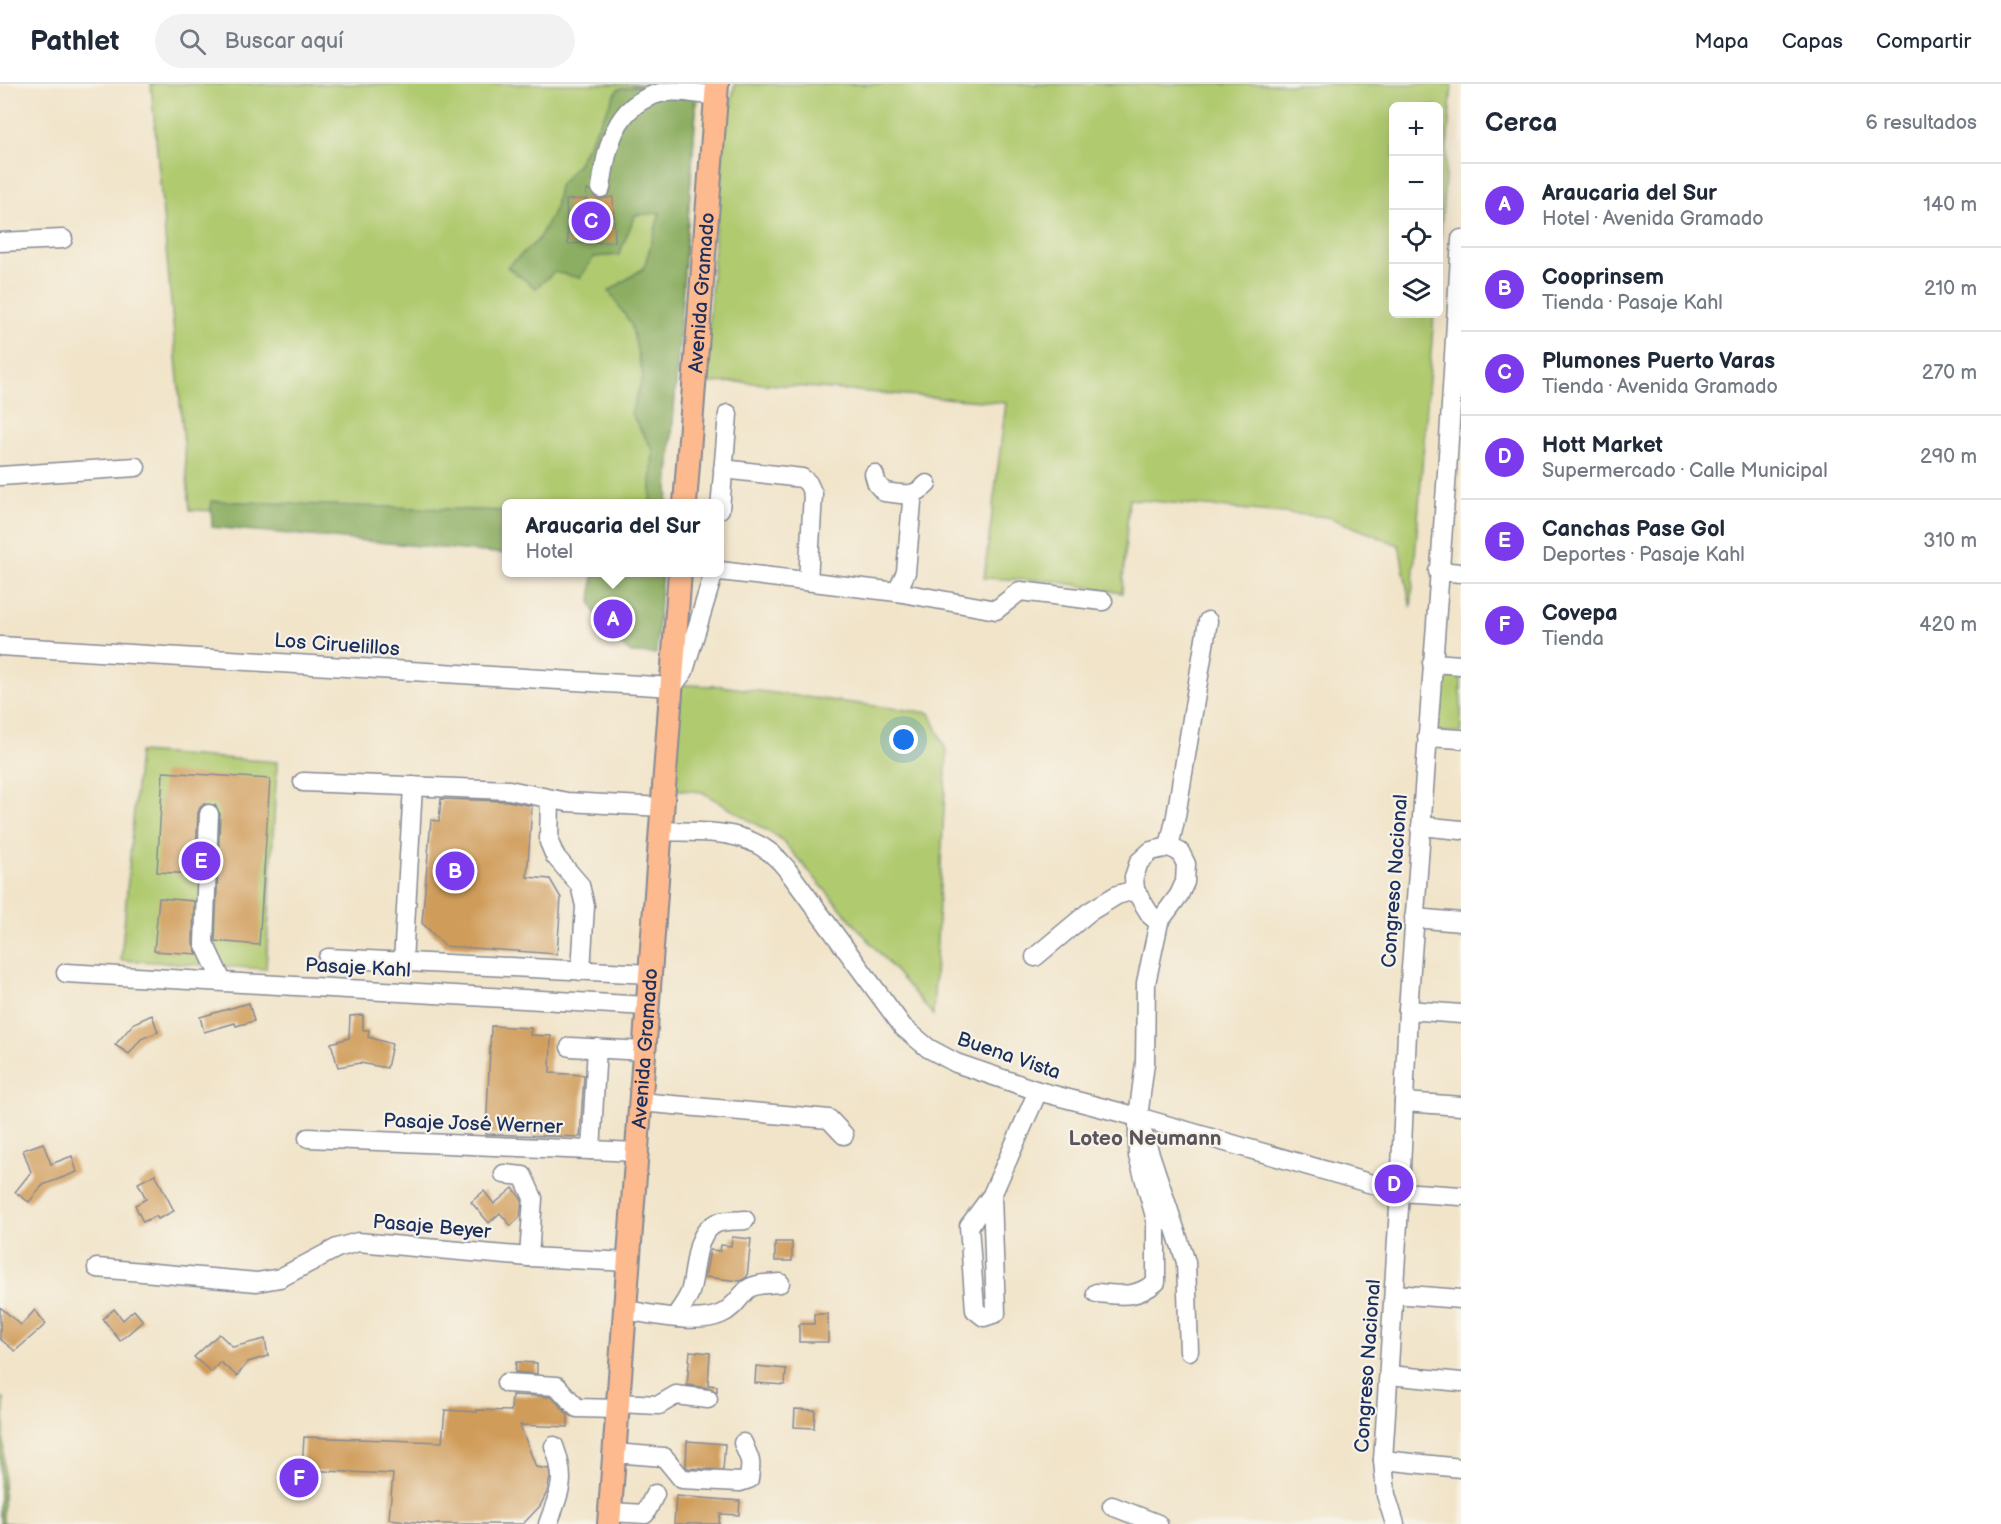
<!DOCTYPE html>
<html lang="es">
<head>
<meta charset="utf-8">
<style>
  :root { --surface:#fff; --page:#f2f2f3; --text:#1f2937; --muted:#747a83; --line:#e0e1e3; --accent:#7c3aed }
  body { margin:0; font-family:"Balsamiq Sans",sans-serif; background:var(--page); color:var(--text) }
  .controls { position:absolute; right:18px; top:18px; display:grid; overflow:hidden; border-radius:9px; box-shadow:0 6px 24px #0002 }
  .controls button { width:54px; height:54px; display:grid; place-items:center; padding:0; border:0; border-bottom:2px solid var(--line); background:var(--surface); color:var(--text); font:30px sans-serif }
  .you { position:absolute; left:904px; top:656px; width:21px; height:21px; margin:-15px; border:4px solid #fff; border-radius:50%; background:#1a73e8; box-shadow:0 0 0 9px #1a73e833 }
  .badge { display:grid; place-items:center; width:39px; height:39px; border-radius:50%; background:var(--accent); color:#fff; font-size:20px; font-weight:700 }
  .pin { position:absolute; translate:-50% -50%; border:3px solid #fff; box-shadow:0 2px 6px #0006 }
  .popup { position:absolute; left:502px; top:415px; width:222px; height:78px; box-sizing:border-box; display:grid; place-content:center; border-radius:9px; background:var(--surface); filter:drop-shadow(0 2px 4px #0005); font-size:20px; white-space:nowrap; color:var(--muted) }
  .popup b { font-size:22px; color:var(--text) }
  .popup::after { content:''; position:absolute; left:50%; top:100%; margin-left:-12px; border:12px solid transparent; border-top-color:var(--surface) }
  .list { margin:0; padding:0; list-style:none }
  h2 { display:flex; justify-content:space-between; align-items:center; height:78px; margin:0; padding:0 24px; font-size:26px }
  h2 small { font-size:20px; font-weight:400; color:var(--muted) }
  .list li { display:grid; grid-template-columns:39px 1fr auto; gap:18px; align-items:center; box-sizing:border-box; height:84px; padding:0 24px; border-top:2px solid var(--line) }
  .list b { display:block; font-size:22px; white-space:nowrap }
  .list p { margin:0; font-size:20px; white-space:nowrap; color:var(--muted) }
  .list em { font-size:20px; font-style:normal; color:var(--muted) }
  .icon { flex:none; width:33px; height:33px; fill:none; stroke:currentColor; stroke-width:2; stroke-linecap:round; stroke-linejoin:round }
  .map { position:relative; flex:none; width:1461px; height:1440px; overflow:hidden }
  header { display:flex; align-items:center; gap:36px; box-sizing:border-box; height:84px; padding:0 30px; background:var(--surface); border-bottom:2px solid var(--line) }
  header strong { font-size:28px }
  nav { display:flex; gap:33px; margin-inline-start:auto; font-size:21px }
  .search { width:420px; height:54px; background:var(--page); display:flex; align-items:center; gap:15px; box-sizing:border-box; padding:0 21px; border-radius:33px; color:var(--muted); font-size:22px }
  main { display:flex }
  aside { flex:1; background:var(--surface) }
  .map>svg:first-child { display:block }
</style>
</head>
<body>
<header>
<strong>Pathlet</strong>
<div class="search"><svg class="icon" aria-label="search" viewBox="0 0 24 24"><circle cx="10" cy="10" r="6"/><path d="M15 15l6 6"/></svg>Buscar aquí</div>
<nav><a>Mapa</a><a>Capas</a><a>Compartir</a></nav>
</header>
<main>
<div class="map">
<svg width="1461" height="1440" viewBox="0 0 1461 1440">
  <rect width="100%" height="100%" fill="#f7f3e8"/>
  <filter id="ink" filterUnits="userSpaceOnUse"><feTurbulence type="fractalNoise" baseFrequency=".0167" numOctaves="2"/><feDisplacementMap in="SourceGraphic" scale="12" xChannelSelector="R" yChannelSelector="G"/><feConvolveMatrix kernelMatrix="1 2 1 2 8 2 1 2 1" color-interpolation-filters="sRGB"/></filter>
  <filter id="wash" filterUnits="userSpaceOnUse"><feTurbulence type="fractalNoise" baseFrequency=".008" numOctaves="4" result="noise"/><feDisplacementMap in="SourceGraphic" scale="24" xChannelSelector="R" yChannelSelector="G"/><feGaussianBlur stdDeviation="1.35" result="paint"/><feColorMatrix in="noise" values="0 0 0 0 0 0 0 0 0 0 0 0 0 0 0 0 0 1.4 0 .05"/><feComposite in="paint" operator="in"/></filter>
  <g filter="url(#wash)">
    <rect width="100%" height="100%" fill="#f1e4c9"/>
    <g fill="#b0ca6f" stroke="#667c66" stroke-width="1.5">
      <path d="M151,0H698L667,419L506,420V435L190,426Z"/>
      <path d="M735,0H1452L1439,172L1438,22H1394V230H1434L1411,524L1399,461L1328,433L1129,415L1122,509L1053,497L984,494L1006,319L741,298L705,299L721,61Z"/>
      <path d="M1437,585L1461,586V649L1433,647Z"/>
      <path d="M680,601L720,602L930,629L947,668L933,931L781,755L702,708L672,705Z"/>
      <path d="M139,668L277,678L266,885L121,876Z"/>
      <path d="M0,1315H4L3,1439L23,1440H0Z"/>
    </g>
    <g fill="#8cae62" stroke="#546e60" stroke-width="1.5">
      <path d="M647,0H691L696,26L667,419H650L653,366L631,330L643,292L631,240L609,207L644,184L660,129L635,131L619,171L594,173L580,194L554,188L536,204L507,183L538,156L555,124L559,102L578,79L618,5Z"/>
      <path d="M211,417L506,427V470L212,443Z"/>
      <path d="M593,489H662L656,570L631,569L604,548L591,519Z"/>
    </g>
    <g id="blocks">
      <g fill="#d09c5a">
        <path d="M586,106H590L594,112L599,115L613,113L615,158L568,160L566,116L587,115Z"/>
        <path d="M163,688L270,695L259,861L215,857L220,730L215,721L204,720L200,724L198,729L195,790L157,788Z"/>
        <path d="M441,715L508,717L532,722L527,793L550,795L561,814L557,870L445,862L422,839L431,736L439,737Z"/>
        <path d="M159,814L194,817L193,859L197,870L154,867Z"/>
        <path d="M249,919L254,937L236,942L235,939L204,948L200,933Z"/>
        <path d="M152,931L158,948L141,955L129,970L115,961L134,939Z"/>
        <path d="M363,931V946H369L368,953L392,960L387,984L360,979L338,983L331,959L349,954L350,932Z"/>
        <path d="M491,942L531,944L530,951L551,952L550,989L584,991L580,1053L486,1050Z"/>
        <path d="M43,1059L51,1080L72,1072L77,1088L43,1101L29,1118L15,1108L31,1088L23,1066Z"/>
        <path d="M155,1090L174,1127L158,1135L156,1132L143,1138L135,1121L146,1115L138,1099Z"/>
        <path d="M513,1104L522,1116L520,1133L511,1142L500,1129L489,1139L471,1118L484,1107L494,1120Z"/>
        <path d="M732,1153L751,1155L747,1193L740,1197L705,1193L710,1166L720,1167L721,1161L731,1162Z"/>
        <rect x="775" y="1158" width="17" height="19"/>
        <path d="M0,1223L21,1241L35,1226L46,1240L15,1267L0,1255Z"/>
        <path d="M114,1225L123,1236L134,1226L143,1237L120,1257L103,1235Z"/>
        <path d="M814,1230H828V1258H799V1240H814Z"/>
        <path d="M219,1250L233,1263L265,1255L268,1272L248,1278L237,1292L220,1278L211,1288L194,1273Z"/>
        <path d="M690,1267L710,1269L708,1301L717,1302V1308L709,1304L687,1301Z"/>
        <path d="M516,1278L537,1279V1290L515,1288Z"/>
        <path d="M756,1282L786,1285L785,1301L755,1299Z"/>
        <path d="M512,1311L552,1313L568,1331V1343L520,1341L536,1383L549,1385L550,1393L547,1408L540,1422L523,1440H433L389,1435L393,1390L302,1386L304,1353L442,1358L445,1326L477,1328V1326L511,1327Z"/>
        <path d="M795,1325L815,1326L814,1344L794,1343Z"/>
        <path d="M687,1357L725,1360L723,1386L688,1384L686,1382Z"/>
        <path d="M676,1412L740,1417L739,1431L720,1430L719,1440H674Z"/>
      </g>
    </g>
  </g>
  <g filter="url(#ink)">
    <use href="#blocks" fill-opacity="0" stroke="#868a94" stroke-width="1.5"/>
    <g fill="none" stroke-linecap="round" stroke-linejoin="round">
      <defs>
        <g id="minor">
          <path d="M601,104C607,63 614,21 660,9C677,5 699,10 716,12"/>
          <path d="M0,158L63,155"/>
          <path d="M723,385L802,394L808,399L813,410L808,497"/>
          <path d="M874,390L877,400L884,408C903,410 912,415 927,400"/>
          <path d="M0,392L136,383"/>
          <path d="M720,425L728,330"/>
          <path d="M720,487L897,508L906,488L912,418L911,411"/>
          <path d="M1438,487L1461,489"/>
          <path d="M897,508L996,526L1020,507L1103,517"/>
          <path d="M0,562L672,603L684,587L714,488"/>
          <path d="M1432,579L1461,581"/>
          <path d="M1427,653L1461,655"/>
          <path d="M303,698L509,706L567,718L663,723"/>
          <path d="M550,715L549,758L555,772L580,801L585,822L581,887"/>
          <path d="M209,730L204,859L222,897"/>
          <path d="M1421,742L1461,746"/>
          <path d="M661,747C709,749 753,743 786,784L903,943L928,964L956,979L1038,1007L1138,1033L1400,1108L1461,1112"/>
          <path d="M1169,763L1176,732L1208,537"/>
          <path d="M1414,834L1461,838"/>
          <path d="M1035,873L1089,828L1117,811L1135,806"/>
          <path d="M328,874L650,890"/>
          <path d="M403,878L413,702"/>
          <path d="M66,889L647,922"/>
          <path d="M1408,926L1461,930"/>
          <path d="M570,963L644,967"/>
          <path d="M640,1018L829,1035L844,1051"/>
          <path d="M1404,1018L1461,1022"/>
          <path d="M1144,1052L1186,1178L1189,1267"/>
          <path d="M308,1054L637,1068"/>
          <path d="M591,1066L597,964"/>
          <path d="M504,1090L523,1092L533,1114L529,1173"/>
          <path d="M992,1111L996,1229L984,1233L975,1226L969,1142L992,1111L1038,1007"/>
          <path d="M97,1184L257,1198L280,1194L337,1164L358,1158L529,1173L629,1178"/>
          <path d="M1096,1209C1122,1211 1135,1215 1156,1198V1136L1138,1072V1033L1145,979L1146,899L1159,838L1179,811L1185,798L1186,780L1180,768L1169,763L1151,767L1139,778L1134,793L1135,806L1151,832L1159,838"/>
          <path d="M1394,1210L1461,1215"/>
          <path d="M625,1226C652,1230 696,1241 721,1230C733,1225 739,1213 748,1205C757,1199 770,1200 780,1199"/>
          <path d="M675,1233C680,1225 687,1217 690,1208C697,1187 693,1149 717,1139C725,1136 737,1137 745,1136"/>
          <path d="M1389,1291L1461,1298"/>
          <path d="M506,1299L557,1302L577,1324L617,1325"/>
          <path d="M618,1319L659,1321L676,1311L708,1315"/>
          <path d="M614,1369L664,1373L682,1395L740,1398L749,1395C752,1374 750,1377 743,1359"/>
          <path d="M1383,1376L1461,1384"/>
          <path d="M1112,1422L1158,1440"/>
          <path d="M610,1428L645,1430L655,1410"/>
          <path d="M548,1440C560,1407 567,1397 554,1362"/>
          <path d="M1395,1440L1386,1411L1383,1376L1400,1108L1408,926L1447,388L1461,155"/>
        </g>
        <g id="major">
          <path id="s1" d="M685,420L717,0"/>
          <path id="s2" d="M609,1440L680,488"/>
        </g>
      </defs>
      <use href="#minor" stroke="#868a94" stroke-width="21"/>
      <use href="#major" stroke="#868a94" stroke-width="26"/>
      <use href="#minor" stroke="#fff" stroke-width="18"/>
      <use href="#major" stroke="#fcba8e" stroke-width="22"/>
    </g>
  </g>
  <g text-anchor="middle" stroke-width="4.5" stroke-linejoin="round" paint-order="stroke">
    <g font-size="20" fill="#1b2f5e" stroke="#f7f3e8">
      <text dy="7" stroke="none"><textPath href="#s1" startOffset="212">Avenida Gramado</textPath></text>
      <text transform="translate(337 560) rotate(4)" y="7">Los Ciruelillos</text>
      <text transform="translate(1394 797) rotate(-86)" y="7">Congreso Nacional</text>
      <text transform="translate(358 883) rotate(3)" y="7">Pasaje Kahl</text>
      <text dy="7" stroke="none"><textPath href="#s2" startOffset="477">Avenida Gramado</textPath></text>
      <text transform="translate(1009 971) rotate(19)" y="7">Buena Vista</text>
      <text transform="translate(473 1039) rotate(2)" y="7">Pasaje José Werner</text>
      <text transform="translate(432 1142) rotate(5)" y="7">Pasaje Beyer</text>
      <text transform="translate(1367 1282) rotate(-86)" y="7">Congreso Nacional</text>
    </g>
    <g font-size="21" font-weight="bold" fill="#5a555d" stroke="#f7f3e8">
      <text x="1145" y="1061">Loteo Neumann</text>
    </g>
  </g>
</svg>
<div class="controls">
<button>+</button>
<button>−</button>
<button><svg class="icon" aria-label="locate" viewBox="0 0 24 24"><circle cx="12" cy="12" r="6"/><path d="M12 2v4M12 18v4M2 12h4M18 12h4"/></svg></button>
<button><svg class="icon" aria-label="layers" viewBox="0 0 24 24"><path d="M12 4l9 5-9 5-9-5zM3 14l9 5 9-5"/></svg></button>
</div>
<div class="you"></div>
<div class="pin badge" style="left:613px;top:535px">A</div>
<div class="popup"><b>Araucaria del Sur</b>Hotel</div>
<div class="pin badge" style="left:455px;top:787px">B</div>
<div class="pin badge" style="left:591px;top:137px">C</div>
<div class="pin badge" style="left:1394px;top:1100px">D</div>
<div class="pin badge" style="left:201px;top:777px">E</div>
<div class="pin badge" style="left:299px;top:1394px">F</div>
</div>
<aside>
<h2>Cerca<small>6 resultados</small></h2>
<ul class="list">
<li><span class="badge">A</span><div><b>Araucaria del Sur</b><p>Hotel · Avenida Gramado</p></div><em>140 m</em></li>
<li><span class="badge">B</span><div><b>Cooprinsem</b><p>Tienda · Pasaje Kahl</p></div><em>210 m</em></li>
<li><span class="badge">C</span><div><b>Plumones Puerto Varas</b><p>Tienda · Avenida Gramado</p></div><em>270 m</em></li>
<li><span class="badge">D</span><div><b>Hott Market</b><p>Supermercado · Calle Municipal</p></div><em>290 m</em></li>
<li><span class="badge">E</span><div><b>Canchas Pase Gol</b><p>Deportes · Pasaje Kahl</p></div><em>310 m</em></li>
<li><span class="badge">F</span><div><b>Covepa</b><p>Tienda</p></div><em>420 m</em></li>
</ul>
</aside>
</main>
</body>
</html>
